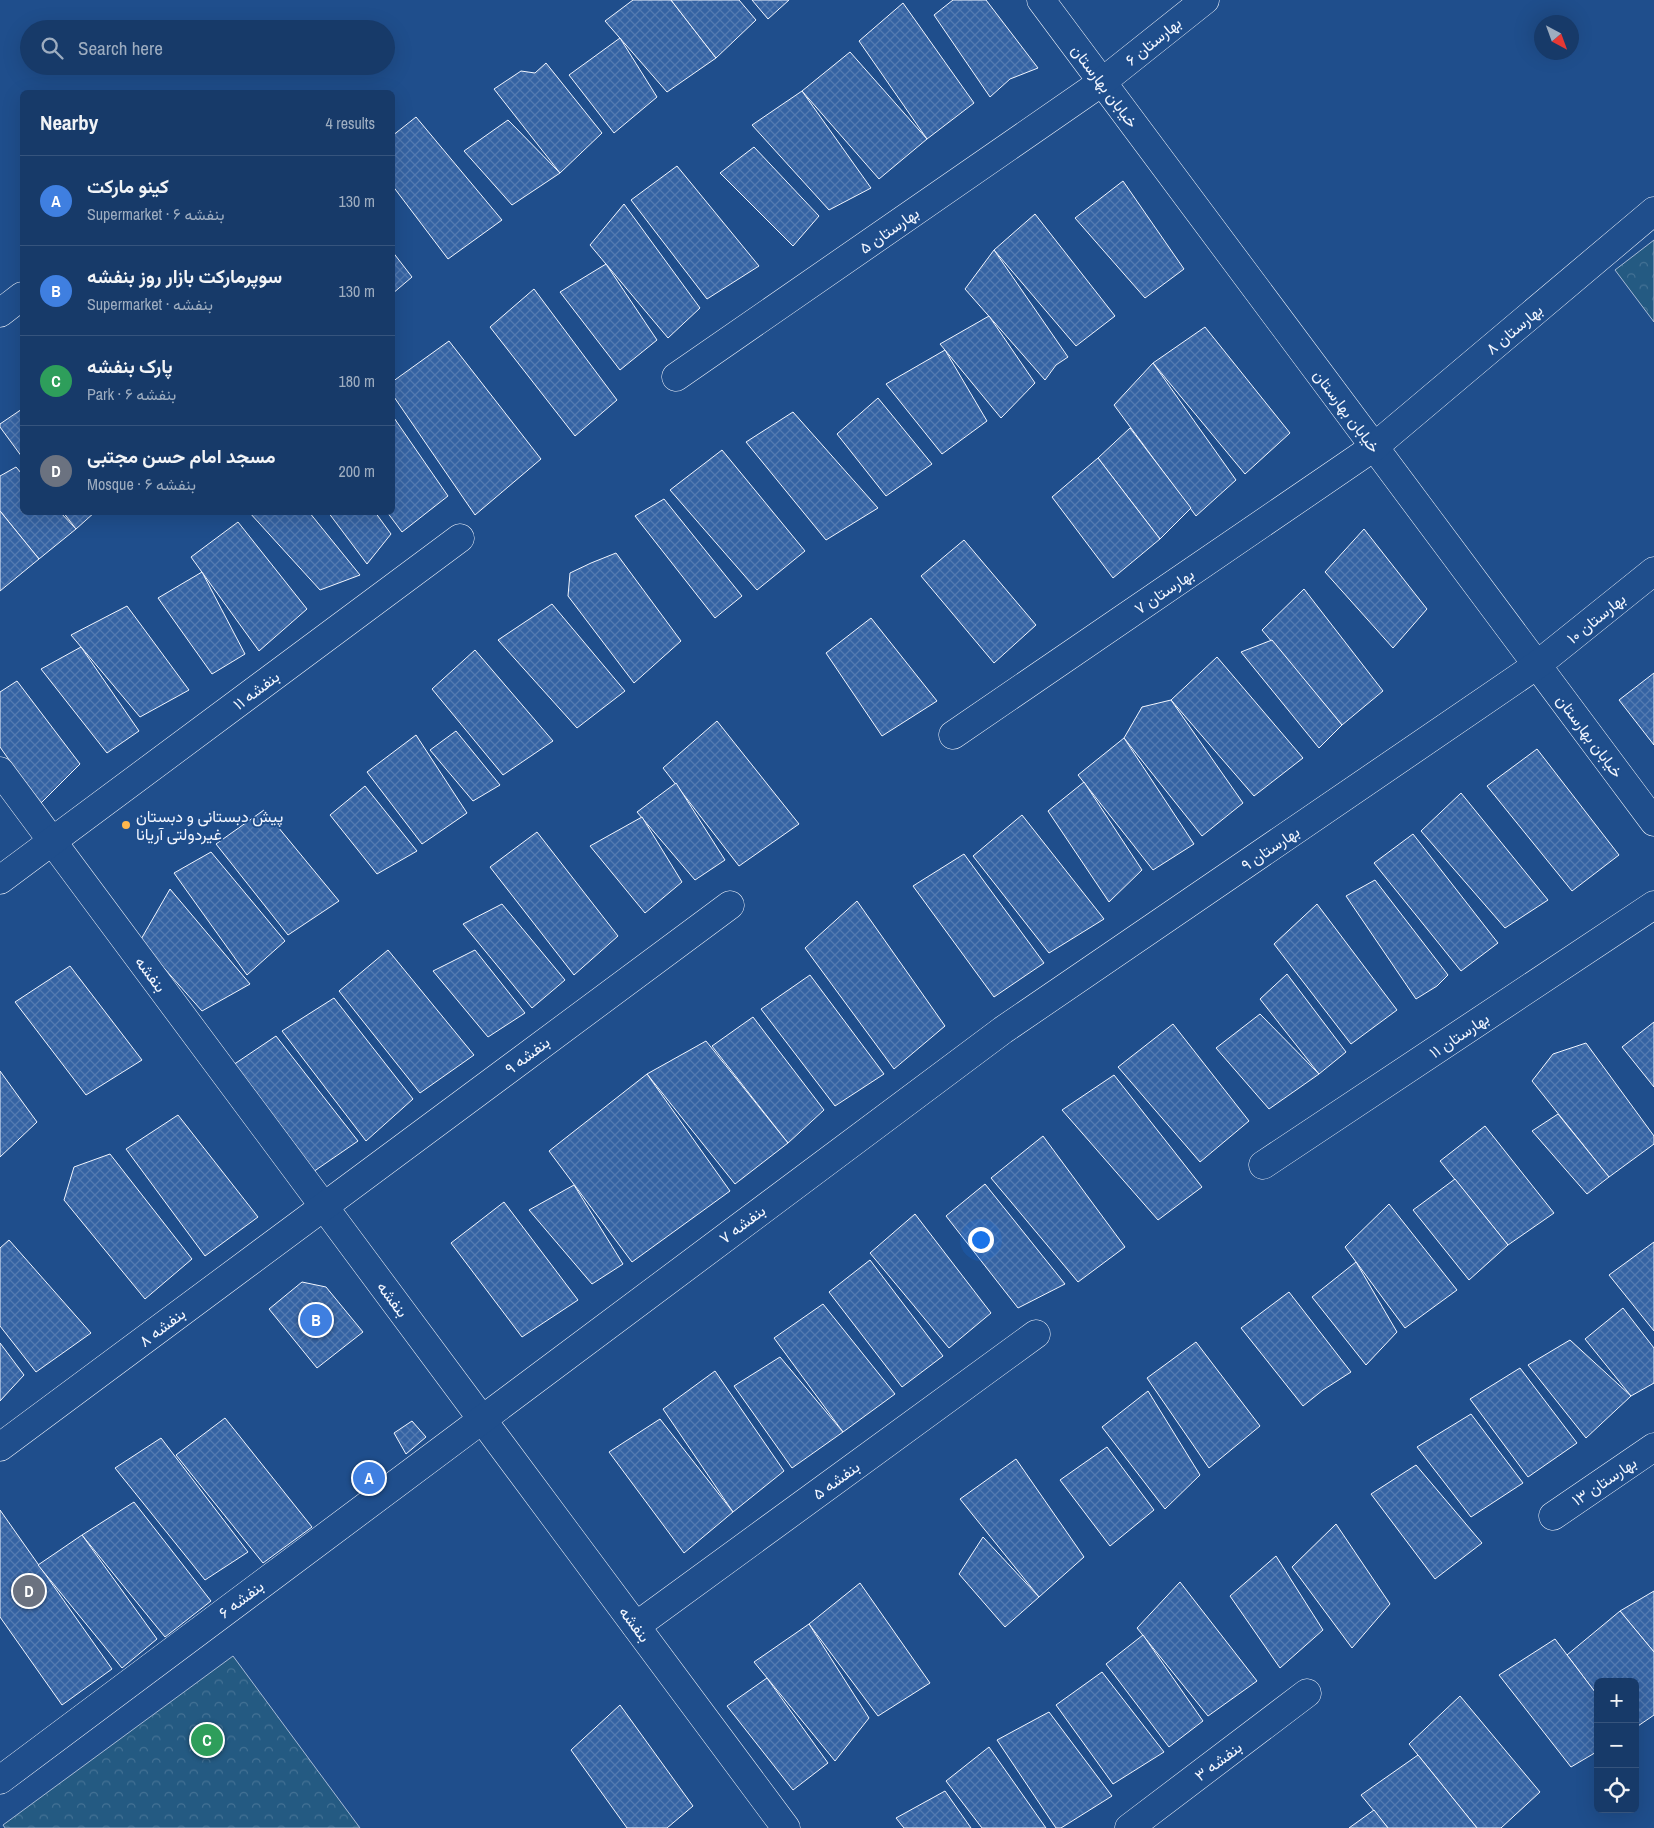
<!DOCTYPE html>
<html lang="en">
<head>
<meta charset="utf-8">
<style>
  :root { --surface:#173a69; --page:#20416f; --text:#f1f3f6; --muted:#9eadc0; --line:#36547d; --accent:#ffb74d }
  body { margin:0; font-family:"Archivo Narrow",Vazirmatn,sans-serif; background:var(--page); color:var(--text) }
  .controls { position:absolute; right:15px; bottom:15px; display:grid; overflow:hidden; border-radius:8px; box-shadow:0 5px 20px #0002 }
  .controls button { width:45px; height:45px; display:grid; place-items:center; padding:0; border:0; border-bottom:1px solid var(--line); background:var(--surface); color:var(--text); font:25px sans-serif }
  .compass { position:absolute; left:1534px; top:15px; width:45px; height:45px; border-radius:50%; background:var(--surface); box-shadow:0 5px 20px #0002; rotate:139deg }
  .you { position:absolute; left:980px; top:1239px; width:18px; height:18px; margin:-12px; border:4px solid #fff; border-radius:50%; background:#1a73e8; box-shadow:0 0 0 8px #1a73e833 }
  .badge { display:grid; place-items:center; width:32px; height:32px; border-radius:50%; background:var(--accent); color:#fff; font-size:16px; font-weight:700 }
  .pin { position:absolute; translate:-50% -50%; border:2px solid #fff; box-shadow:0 1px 5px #0006 }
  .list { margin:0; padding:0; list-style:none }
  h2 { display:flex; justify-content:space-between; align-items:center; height:65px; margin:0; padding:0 20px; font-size:21px }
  h2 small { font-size:16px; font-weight:400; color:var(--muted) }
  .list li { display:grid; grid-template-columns:32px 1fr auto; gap:15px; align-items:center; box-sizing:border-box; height:90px; padding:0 20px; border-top:1px solid var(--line) }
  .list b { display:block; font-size:19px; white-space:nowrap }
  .list p { margin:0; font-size:16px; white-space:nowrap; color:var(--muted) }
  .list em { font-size:16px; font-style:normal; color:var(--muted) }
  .icon { flex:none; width:28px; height:28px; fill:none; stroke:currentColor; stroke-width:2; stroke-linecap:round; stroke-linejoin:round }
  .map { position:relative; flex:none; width:1654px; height:1828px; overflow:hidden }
  .search { position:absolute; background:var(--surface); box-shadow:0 5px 20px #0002; left:20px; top:20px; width:375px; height:55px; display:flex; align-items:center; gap:12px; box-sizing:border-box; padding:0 18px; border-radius:28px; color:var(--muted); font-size:19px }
  .panel { position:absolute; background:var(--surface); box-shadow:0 5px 20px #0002; left:20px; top:90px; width:375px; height:425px; border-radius:8px }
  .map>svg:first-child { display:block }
</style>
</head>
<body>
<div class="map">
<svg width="1654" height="1828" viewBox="0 0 1654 1828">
  <defs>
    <pattern id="park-crowns" width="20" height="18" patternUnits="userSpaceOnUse" patternTransform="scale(1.25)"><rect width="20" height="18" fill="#245a82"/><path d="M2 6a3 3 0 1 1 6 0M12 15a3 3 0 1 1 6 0" fill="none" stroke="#447295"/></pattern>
    <pattern id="building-cross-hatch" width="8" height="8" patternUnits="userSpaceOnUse" patternTransform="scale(1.25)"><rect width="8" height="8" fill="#3563a3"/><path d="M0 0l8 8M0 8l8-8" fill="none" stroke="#537ab1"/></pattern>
  </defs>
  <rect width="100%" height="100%" fill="#1f4e8c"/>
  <g fill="url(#park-crowns)" stroke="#a8bbd7">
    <path d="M1654,240V322L1615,270Z"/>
    <path d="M233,1656L360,1828H5L3,1825Z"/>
  </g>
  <g fill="url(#building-cross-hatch)" stroke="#f2f6ff">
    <path d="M633,0H671L716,58L667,92L605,21Z"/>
    <path d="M671,0H739L756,20L716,58Z"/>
    <path d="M752,0H789L768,19Z"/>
    <path d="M953,0H986L1038,68L1010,79L990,97L934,15Z"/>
    <path d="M903,3L974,103L927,139L859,41Z"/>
    <path d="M620,38L657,97L614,133L569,75Z"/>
    <path d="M850,52L927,139L879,179L802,91Z"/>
    <path d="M546,63L602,133L560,173L494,89L521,71L535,73Z"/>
    <path d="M802,91L871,188L829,210L752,125Z"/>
    <path d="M416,117L502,220L448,259L392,185V136Z"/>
    <path d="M508,120L560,173L512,205L464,151Z"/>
    <path d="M754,147L819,216L793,246L720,173Z"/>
    <path d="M677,166L759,266L707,299L631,200Z"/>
    <path d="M1123,181L1184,269L1145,298L1075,218Z"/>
    <path d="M624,204L700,308L668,338L590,245Z"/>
    <path d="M1035,214L1115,316L1076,346L994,250Z"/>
    <path d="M994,250L1068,357L1056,365L1045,380L965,289Z"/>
    <path d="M392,251L412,277L392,294Z"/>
    <path d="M606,264L657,340L620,370L560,292Z"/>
    <path d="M534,289L617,400L575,436L490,327Z"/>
    <path d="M989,316L1035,383L1001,418L940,344Z"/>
    <path d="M1205,327L1290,433L1245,474L1153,363Z"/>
    <path d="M449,341L541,459L475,515L392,394V382Z"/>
    <path d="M945,350L987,421L942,454L886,384Z"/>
    <path d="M1153,363L1236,480L1196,516L1114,405Z"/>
    <path d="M878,398L932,464L886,496L837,434Z"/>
    <path d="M22,409V457L0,427V424Z"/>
    <path d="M793,412L878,508L826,540L746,442Z"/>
    <path d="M392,415L448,496L402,532L387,512H392Z"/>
    <path d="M1130,428L1191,508L1160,539L1098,458Z"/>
    <path d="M722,450L805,551L757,590L670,490Z"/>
    <path d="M1098,458L1160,539L1113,578L1052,497Z"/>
    <path d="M16,467L22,474V512H60L76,529L39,559L0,511V476Z"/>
    <path d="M664,499L742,596L715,618L635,516Z"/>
    <path d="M0,511L39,559L0,591Z"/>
    <path d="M63,512H95L76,529Z"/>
    <path d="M249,512H309L360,575L320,590Z"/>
    <path d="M328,512H375L391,534L367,564Z"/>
    <path d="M238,522L307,609L259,651L191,557Z"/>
    <path d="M1364,529L1427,609L1393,648L1325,572Z"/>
    <path d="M964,540L1036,625L994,663L921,576Z"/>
    <path d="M616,553L681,641L634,683L568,596L570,573L591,563Z"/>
    <path d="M202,572L245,654L212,674L158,598Z"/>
    <path d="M1304,589L1383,691L1342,725L1262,630Z"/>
    <path d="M552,604L625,691L577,728L498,640Z"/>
    <path d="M127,606L189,690L140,717L71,635Z"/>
    <path d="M871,618L937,701L882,736L826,653Z"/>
    <path d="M1272,640L1342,725L1319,748L1241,652Z"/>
    <path d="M81,647L139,731L107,753L41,669Z"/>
    <path d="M475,650L553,741L503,775L432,689Z"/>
    <path d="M1217,657L1303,758L1254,796L1171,700Z"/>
    <path d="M1654,673V745L1619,700Z"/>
    <path d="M17,681L80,764L40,804L0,747V692Z"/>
    <path d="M1171,700L1243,803L1202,836L1124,738L1142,707Z"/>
    <path d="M717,721L799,824L739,866L663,768Z"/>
    <path d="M456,731L500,785L473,801L430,750Z"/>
    <path d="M416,735L467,813L422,844L367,772Z"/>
    <path d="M1124,738L1194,844L1153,870L1078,775Z"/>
    <path d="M1537,749L1619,855L1572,891L1487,786Z"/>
    <path d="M1084,782L1142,870L1109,902L1048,811Z"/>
    <path d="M676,783L725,860L695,880L637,812Z"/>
    <path d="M365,786L417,851L377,874L330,815Z"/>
    <path d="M1461,793L1548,900L1505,928L1421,831Z"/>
    <path d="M264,810L339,901L288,935L216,844Z"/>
    <path d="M1022,815L1104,919L1049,953L973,856Z"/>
    <path d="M642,817L682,882L645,913L590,846Z"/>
    <path d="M537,832L618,936L574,975L490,867Z"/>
    <path d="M1413,834L1498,943L1461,971L1374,863Z"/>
    <path d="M211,852L285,941L247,975L174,873Z"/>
    <path d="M964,854L1044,963L994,997L913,886Z"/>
    <path d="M1375,880L1448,975L1437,986L1416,999L1346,896Z"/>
    <path d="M170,889L250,984L202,1011L140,941Z"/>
    <path d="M857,901L945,1026L894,1069L805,948Z"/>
    <path d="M502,904L565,980L532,1008L463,924Z"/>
    <path d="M1317,904L1397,1010L1351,1044L1274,944Z"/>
    <path d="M388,950L474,1055L420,1093L339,991Z"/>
    <path d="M475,950L525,1013L488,1037L433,971Z"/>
    <path d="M70,966L142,1060L86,1095L15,1002Z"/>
    <path d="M1287,974L1346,1052L1319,1074L1260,999Z"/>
    <path d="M810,975L884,1074L835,1106L761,1009Z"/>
    <path d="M334,998L413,1099L366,1141L282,1031Z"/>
    <path d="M1260,1014L1319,1074L1269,1109L1216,1048Z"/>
    <path d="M753,1017L824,1110L788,1143L712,1046Z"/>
    <path d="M1654,1022V1087L1622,1047Z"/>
    <path d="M1173,1024L1249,1121L1200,1162L1118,1067Z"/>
    <path d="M276,1036L358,1141L313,1172L230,1067Z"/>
    <path d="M706,1041L788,1143L735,1184L647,1074Z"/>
    <path d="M1586,1043L1654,1136V1144L1609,1177L1532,1081L1553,1054Z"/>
    <path d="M0,1071L37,1122L0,1157Z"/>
    <path d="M647,1074L730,1191L632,1262L549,1151Z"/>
    <path d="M1114,1075L1202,1187L1158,1220L1062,1110Z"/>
    <path d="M1558,1114L1609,1177L1587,1194L1532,1131Z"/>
    <path d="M178,1115L258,1217L205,1256L126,1149Z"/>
    <path d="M1485,1126L1554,1213L1508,1245L1440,1161Z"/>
    <path d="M1043,1136L1125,1247L1078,1282L991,1178Z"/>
    <path d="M110,1154L192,1259L145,1299L64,1200L74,1167Z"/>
    <path d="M1455,1179L1508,1245L1469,1280L1413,1210Z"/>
    <path d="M985,1184L1065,1284L1018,1308L946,1216Z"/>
    <path d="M574,1185L623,1264L592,1284L529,1210Z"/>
    <path d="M504,1202L578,1300L522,1337L451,1243Z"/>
    <path d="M1389,1204L1457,1290L1405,1328L1345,1247Z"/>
    <path d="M915,1214L991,1313L949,1348L870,1253Z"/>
    <path d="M9,1240L91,1333L36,1372L0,1326V1248Z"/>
    <path d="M1654,1242V1331L1609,1275Z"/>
    <path d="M870,1260L943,1356L902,1387L829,1292Z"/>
    <path d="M1356,1262L1397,1332L1366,1365L1312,1297Z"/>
    <path d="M302,1282L326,1287L363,1332L317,1368L269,1309Z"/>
    <path d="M1289,1292L1351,1372L1323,1390L1303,1406L1241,1328Z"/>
    <path d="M823,1304L895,1394L843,1432L774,1338Z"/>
    <path d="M1623,1308L1654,1348V1383L1631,1396L1585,1339Z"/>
    <path d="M1570,1340L1631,1396L1586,1438L1528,1365Z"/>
    <path d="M1196,1342L1260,1426L1209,1468L1147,1378Z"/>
    <path d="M0,1343L24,1375L0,1401Z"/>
    <path d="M780,1357L843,1432L792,1468L734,1386Z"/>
    <path d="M1520,1368L1577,1443L1528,1477L1470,1399Z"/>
    <path d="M715,1371L784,1471L733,1512L663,1409Z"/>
    <path d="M1148,1391L1200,1475L1165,1509L1102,1427Z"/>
    <path d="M1471,1414L1523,1483L1471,1517L1417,1447Z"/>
    <path d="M225,1418L312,1527L263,1563L176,1455Z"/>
    <path d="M660,1419L733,1512L684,1553L609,1452Z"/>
    <path d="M412,1421L426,1437L406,1454L394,1433Z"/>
    <path d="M161,1438L248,1552L205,1580L115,1468Z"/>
    <path d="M1107,1447L1154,1510L1110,1546L1060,1480Z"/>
    <path d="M1016,1459L1084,1557L1039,1597L960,1499Z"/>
    <path d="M1416,1465L1482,1543L1435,1579L1371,1494Z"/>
    <path d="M134,1502L211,1601L165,1637L82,1535Z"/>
    <path d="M0,1510L112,1669L62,1705L0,1617Z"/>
    <path d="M1336,1524L1390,1604L1352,1648L1292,1567Z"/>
    <path d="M82,1535L157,1639L122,1668L38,1565Z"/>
    <path d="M983,1537L1039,1597L1005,1627L959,1574Z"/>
    <path d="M1276,1556L1323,1630L1280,1668L1230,1596Z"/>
    <path d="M1180,1582L1257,1681L1208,1716L1137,1628Z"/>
    <path d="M860,1583L930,1683L878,1716L809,1624Z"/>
    <path d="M1654,1591V1652L1620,1611Z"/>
    <path d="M1620,1611L1654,1652V1715L1635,1728V1682H1598V1696L1567,1655Z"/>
    <path d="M809,1624L869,1718L835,1761L754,1662Z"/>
    <path d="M1143,1635L1203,1721L1169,1747L1106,1664Z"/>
    <path d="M1555,1639L1598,1696V1751L1571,1767L1499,1675Z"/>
    <path d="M1102,1672L1164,1752L1113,1784L1056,1705Z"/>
    <path d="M767,1678L828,1763L793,1790L727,1706Z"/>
    <path d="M1460,1696L1540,1792L1501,1828H1477L1409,1744Z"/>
    <path d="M620,1705L693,1806L667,1828H627L571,1750Z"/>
    <path d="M1049,1712L1112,1796L1061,1828H1056L997,1740Z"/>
    <path d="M989,1747L1046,1828H982L946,1781Z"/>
    <path d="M1418,1755L1477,1828H1388L1361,1795Z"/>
    <path d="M945,1791L971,1828H904L896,1818Z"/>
    <path d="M1374,1810L1388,1828H1349Z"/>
  </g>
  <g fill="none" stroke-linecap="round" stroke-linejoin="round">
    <defs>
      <g id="minor">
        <path d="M1041,0L1654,822"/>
        <path d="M0,313L22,296"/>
        <path d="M676,377L1102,82L1205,0"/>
        <path d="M953,735L1374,447L1654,211"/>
        <path d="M0,771L786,1828"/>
        <path d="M0,880L460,538"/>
        <path d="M1263,1165L1654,905"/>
        <path d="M0,1447L730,905"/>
        <path d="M1553,1516L1654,1447"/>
        <path d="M636,1626L1036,1334"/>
        <path d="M0,1780L1003,1030L1537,665L1654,571"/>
        <path d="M1129,1828L1307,1693"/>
      </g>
    </defs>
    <use href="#minor" stroke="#f2f6ff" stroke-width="29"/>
    <use href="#minor" stroke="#1f4e8c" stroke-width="28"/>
  </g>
  <circle fill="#ffb74d" stroke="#1f4e8c" stroke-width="2" cx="126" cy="825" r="5"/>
  <g text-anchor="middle" stroke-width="4" stroke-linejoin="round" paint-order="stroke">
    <g font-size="16" fill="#f2f6ff" stroke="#1f4e8c">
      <text transform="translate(1153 41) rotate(-39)" y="6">بهارستان ۶</text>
      <text transform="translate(1105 86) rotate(53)" y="6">خیابان بهارستان</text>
      <text transform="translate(889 230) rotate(-35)" y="6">بهارستان ۵</text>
      <text transform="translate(1514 329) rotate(-40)" y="6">بهارستان ۸</text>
      <text transform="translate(1347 411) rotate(53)" y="6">خیابان بهارستان</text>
      <text transform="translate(1164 591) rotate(-34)" y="6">بهارستان ۷</text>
      <text transform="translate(1596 618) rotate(-39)" y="6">بهارستان ۱۰</text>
      <text transform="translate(256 690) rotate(-37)" y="6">بنفشه ۱۱</text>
      <text transform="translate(1590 736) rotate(53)" y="6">خیابان بهارستان</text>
      <text transform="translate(1270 848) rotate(-34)" y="6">بهارستان ۹</text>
      <text transform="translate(151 974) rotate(53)" y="6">بنفشه</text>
      <text transform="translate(1459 1035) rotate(-34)" y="6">بهارستان ۱۱</text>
      <text transform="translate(527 1055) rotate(-37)" y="6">بنفشه ۹</text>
      <text transform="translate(742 1224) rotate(-37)" y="6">بنفشه ۷</text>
      <text transform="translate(393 1299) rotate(53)" y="6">بنفشه</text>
      <text transform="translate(162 1327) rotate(-37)" y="6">بنفشه ۸</text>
      <text transform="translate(836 1480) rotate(-36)" y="6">بنفشه ۵</text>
      <text transform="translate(1604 1481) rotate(-34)" y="6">بهارستان ۱۳</text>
      <text transform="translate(241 1599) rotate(-37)" y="6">بنفشه ۶</text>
      <text transform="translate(635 1624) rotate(53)" y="6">بنفشه</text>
      <text transform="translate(1218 1761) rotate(-37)" y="6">بنفشه ۳</text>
    </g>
    <g font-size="16" fill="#f2f6ff" stroke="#1f4e8c" text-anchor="start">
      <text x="136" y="822">پیش دبستانی و دبستان<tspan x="136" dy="18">غیردولتی آریانا</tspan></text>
    </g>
  </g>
</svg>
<div class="controls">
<button>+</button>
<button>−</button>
<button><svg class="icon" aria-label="locate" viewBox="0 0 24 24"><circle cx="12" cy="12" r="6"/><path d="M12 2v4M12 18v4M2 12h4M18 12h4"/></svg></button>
</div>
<svg class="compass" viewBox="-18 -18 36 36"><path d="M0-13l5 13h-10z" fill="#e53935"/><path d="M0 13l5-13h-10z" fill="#9eadc0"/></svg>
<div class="you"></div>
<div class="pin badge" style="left:369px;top:1478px;background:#3f7fe0">A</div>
<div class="pin badge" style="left:316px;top:1320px;background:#3f7fe0">B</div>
<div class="pin badge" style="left:207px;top:1740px;background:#2e9e5b">C</div>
<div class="pin badge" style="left:29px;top:1591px;background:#6b7280">D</div>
<div class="search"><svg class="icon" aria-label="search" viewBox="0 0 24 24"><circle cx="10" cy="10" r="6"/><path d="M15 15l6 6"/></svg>Search here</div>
<section class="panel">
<h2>Nearby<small>4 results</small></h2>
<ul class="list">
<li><span class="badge" style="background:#3f7fe0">A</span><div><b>کینو مارکت</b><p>Supermarket · بنفشه ۶</p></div><em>130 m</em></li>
<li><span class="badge" style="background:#3f7fe0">B</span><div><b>سوپرمارکت بازار روز بنفشه</b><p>Supermarket · بنفشه</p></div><em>130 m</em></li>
<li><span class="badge" style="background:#2e9e5b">C</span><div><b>پارک بنفشه</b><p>Park · بنفشه ۶</p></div><em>180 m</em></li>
<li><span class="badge" style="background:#6b7280">D</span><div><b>مسجد امام حسن مجتبی</b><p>Mosque · بنفشه ۶</p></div><em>200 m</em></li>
</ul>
</section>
</div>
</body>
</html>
